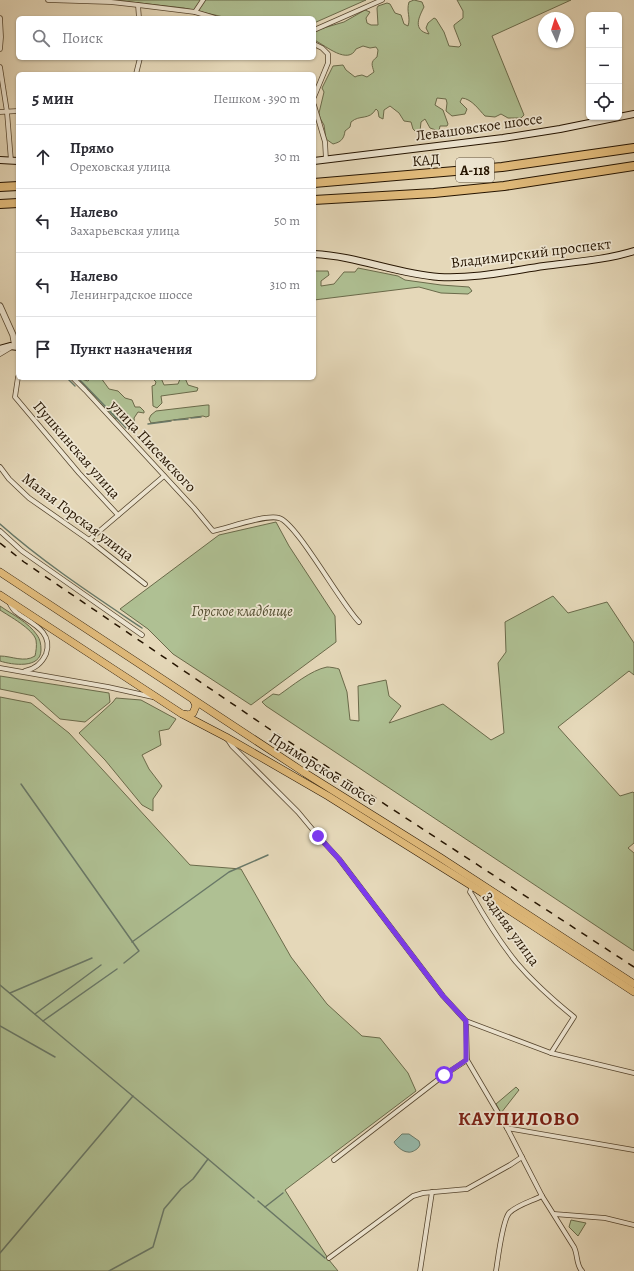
<!DOCTYPE html>
<html lang="ru">
<head>
<meta charset="utf-8">
<style>
  :root { --surface:#fff; --page:#f2f2f3; --text:#2b2b33; --muted:#7c7c81; --line:#e1e1e2 }
  body { margin:0; font-family:Alegreya,serif; background:var(--page); color:var(--text) }
  .controls { position:absolute; right:12px; top:12px; display:grid; overflow:hidden; border-radius:6px; box-shadow:0 1px 3px #0004 }
  .controls button { width:36px; height:36px; display:grid; place-items:center; padding:0; border:0; border-bottom:1px solid var(--line); background:var(--surface); color:var(--text); font:20px sans-serif }
  .compass { position:absolute; left:538px; top:12px; width:36px; height:36px; border-radius:50%; background:var(--surface); box-shadow:0 1px 3px #0004; rotate:356deg }
  .stop { position:absolute; width:12px; height:12px; margin:-9px; border:3px solid #7c3aed; border-radius:50%; background:#fff }
  .stop.end { background:#7c3aed; border-color:#fff; box-shadow:0 1px 4px #0008 }
  .list { margin:0; padding:0; list-style:none }
  h2 { display:flex; justify-content:space-between; align-items:center; height:52px; margin:0; padding:0 16px; font-size:17px }
  h2 small { font-size:13px; font-weight:400; color:var(--muted) }
  .list li { display:grid; grid-template-columns:26px 1fr auto; gap:12px; align-items:center; box-sizing:border-box; height:64px; padding:0 16px; border-top:1px solid var(--line) }
  .list b { display:block; font-size:15px; white-space:nowrap }
  .list p { margin:0; font-size:13px; white-space:nowrap; color:var(--muted) }
  .list em { font-size:13px; font-style:normal; color:var(--muted) }
  .icon { flex:none; width:22px; height:22px; fill:none; stroke:currentColor; stroke-width:2; stroke-linecap:round; stroke-linejoin:round }
  .map { position:relative; flex:none; width:634px; height:1271px; overflow:hidden }
  .search { position:absolute; background:var(--surface); box-shadow:0 1px 3px #0004; left:16px; top:16px; width:300px; height:44px; display:flex; align-items:center; gap:10px; box-sizing:border-box; padding:0 14px; border-radius:6px; color:var(--muted); font-size:15px }
  .panel { position:absolute; background:var(--surface); box-shadow:0 1px 3px #0004; left:16px; top:72px; width:300px; height:308px; border-radius:6px }
  .map>svg:first-child { display:block }
</style>
</head>
<body>
<div class="map">
<svg width="634" height="1271" viewBox="0 0 634 1271">
  <rect width="100%" height="100%" fill="#e5d8b9"/>
  <filter id="stains"><feTurbulence type="fractalNoise" baseFrequency=".005" numOctaves="4"/><feColorMatrix values="0 0 0 0 .2 0 0 0 0 .09 0 0 0 0 .02 0 0 0 .5 -.17"/></filter>
  <radialGradient id="worn" r=".72"><stop offset=".6" stop-color="#630" stop-opacity="0"/><stop offset="1" stop-color="#630" stop-opacity=".3"/></radialGradient>
  <g fill="#afc093" stroke="#6a6a4a">
    <path d="M113,0H366L314,23V18H228L184,8Z"/>
    <path d="M414,0L422,2L424,7C419,17 412,30 429,34L426,28L428,23L434,18L436,19L444,32L449,46L459,47L461,45L454,27V25L463,18V11L457,0H571L492,36L524,115L521,118H508L501,114L495,117L485,116C479,110 472,99 462,98L460,102L467,109L465,114L452,116L446,111L447,103L446,99L437,98L435,105L443,110L448,124L447,126H440L439,131L430,128L425,119L421,122L420,131L416,132L413,129L411,122L404,121L399,113L390,106L384,110L383,119L379,117L378,111L376,109C369,121 360,114 351,122L350,127L345,131C344,139 341,142 333,144L326,139L324,125L320,118L319,113L324,92L322,88L333,66L343,65L346,70L355,77L357,76L362,75L367,77L374,72C372,65 370,62 377,57L378,50L376,47L370,48L363,46L356,49C348,65 326,46 316,41L314,38V33L320,29L344,22L365,10L370,12L366,18L367,23L371,25H378L377,8L378,6L387,3L390,4L395,13L401,15L404,24L408,26C411,17 406,12 409,2Z"/>
    <path d="M358,268L398,276L405,280L441,285L469,287L472,291L468,294L441,293L419,287L314,300V271H328L329,275L321,281V286L334,284L344,272H355Z"/>
    <path d="M91,378H101L109,389L118,391L125,398L132,400L135,407H140L144,411V413L138,412L134,418L135,425L132,426L130,423L127,413L122,411L116,412L118,416L117,419L114,418L80,382L81,379L88,381Z"/>
    <path d="M152,378H161L164,385L178,384L180,379L185,378L188,385L198,388L197,391L161,396L162,403L157,408L153,406L152,386L155,385L156,382Z"/>
    <path d="M207,405H209V416L206,417L203,416L151,423L149,419L151,415L156,411Z"/>
    <path d="M276,522L289,546L335,616L336,642L251,705L173,654L148,629L120,609L219,535Z"/>
    <path d="M553,596L568,613L607,602L634,643V675L629,671L558,727L620,796L633,792L634,793V843L628,848L634,853V951L266,706L262,702L273,694L279,695C292,686 311,670 327,667C330,667 336,668 339,669L347,692L350,720L359,721L358,686L386,680L389,696L401,706L389,723L443,704L491,740L504,733L498,663L506,652L505,622Z"/>
    <path d="M0,606C13,615 28,622 37,635C40,639 41,644 41,650C41,669 12,665 0,661V656C12,656 24,663 35,656C36,651 37,646 36,640C33,629 9,616 0,610Z"/>
    <path d="M0,676L109,693L110,702L85,722L60,719L34,696L0,689Z"/>
    <path d="M0,697L31,703L69,733L190,865L241,869L291,957L327,1004L362,1036L380,1038L408,1073L416,1091L285,1190L329,1260L338,1271H0Z"/>
    <path d="M116,698L141,700L176,719L169,729L159,731L161,745L142,755L149,769L162,786L153,799V811L142,805L105,760L79,733L113,702Z"/>
    <path d="M516,1087L519,1090L501,1113L496,1104Z"/>
    <path d="M571,1220L586,1223L578,1236L569,1227Z"/>
  </g>
  <path fill="#96baac" stroke="#697867" d="M402,1134H409L419,1141L420,1145L418,1148C416,1150 411,1153 408,1152C403,1152 396,1146 394,1142Z"/>
  <g fill="none" stroke-linecap="round" stroke-linejoin="round">
    <g stroke="#697867" stroke-width="1.5">
      <path d="M67,378L75,386"/>
      <path d="M78,378L126,428"/>
      <path d="M191,418L201,417"/>
      <path d="M174,420L188,419"/>
      <path d="M148,424L171,421"/>
      <path d="M0,524C44,563 93,595 142,628"/>
      <path d="M21,784L139,951L124,963"/>
      <path d="M132,942L229,872L268,855"/>
      <path d="M117,969L43,1021L208,1159"/>
      <path d="M0,985L43,1021"/>
      <path d="M10,993L92,958"/>
      <path d="M35,1014L101,965"/>
      <path d="M0,1026L55,1057"/>
      <path d="M258,1201L325,1258"/>
      <path d="M265,1207L283,1193"/>
      <path d="M0,1253L133,1096"/>
      <path d="M109,1271L153,1247L164,1209L181,1189L193,1179L208,1159L254,1198"/>
    </g>
    <defs>
      <g id="minor">
        <path d="M48,0L111,2L138,5L195,12L215,18"/>
        <path d="M138,5L139,18"/>
        <path d="M195,12L203,0"/>
        <path d="M0,18L1,37L0,49"/>
        <path d="M314,30L382,0"/>
        <path d="M314,44L322,48L328,54V63L314,97"/>
        <path d="M0,67L7,112L11,161"/>
        <path d="M136,74L140,58"/>
        <path d="M314,105L325,142L326,160"/>
        <path d="M0,112L18,111"/>
        <path d="M0,354L10,348"/>
        <path d="M18,377L15,397L79,473L118,515"/>
        <path d="M73,378L85,390L194,508L213,531C228,528 266,514 279,518C296,522 341,604 359,622"/>
        <path d="M0,467L9,479L29,498L89,540L145,584"/>
        <path d="M0,531L22,551L142,635"/>
        <path d="M89,540L164,476"/>
        <path d="M9,602C11,606 13,610 16,612C30,623 54,631 46,654C42,663 34,669 25,671"/>
        <path d="M0,668L108,687L153,697"/>
        <path d="M228,740L232,746L298,812L318,836L339,859L443,996L466,1021L551,1053L634,1073"/>
        <path d="M472,886L470,892L472,895C485,918 499,941 516,962C533,982 553,1000 574,1017L551,1053"/>
        <path d="M466,1021L467,1060L507,1128L542,1196L574,1247C578,1255 576,1265 582,1271"/>
        <path d="M507,1128L634,1150"/>
        <path d="M334,1160L444,1075L467,1060"/>
        <path d="M554,1214L605,1218L634,1225"/>
        <path d="M329,1258L413,1196L423,1193L467,1189L510,1165L522,1157"/>
        <path d="M420,1271L432,1192"/>
        <path d="M496,1271C498,1259 502,1222 509,1213C517,1205 532,1201 542,1196"/>
      </g>
      <path id="tertiary" d="M0,306L13,335L15,346"/>
      <g id="secondary">
        <path d="M0,160L18,161"/>
        <path d="M314,161L503,138L560,129L634,114"/>
        <path d="M314,254C357,256 397,274 439,277C474,279 510,271 544,266C574,262 605,260 634,251"/>
        <path d="M0,349L10,346L18,347"/>
      </g>
      <g id="primary">
        <path d="M0,572L305,773L441,858L634,984"/>
        <path d="M0,595L182,714L226,737L328,796L472,886L634,992"/>
        <path d="M183,714L189,715L193,713L196,706L194,701"/>
      </g>
      <g id="motorway">
        <path d="M314,183L502,167L634,148"/>
        <path d="M0,187L18,186"/>
        <path d="M314,200L434,193L504,186L634,166"/>
        <path d="M0,204L18,203"/>
      </g>
    </defs>
    <use href="#minor" stroke="#55452e" stroke-width="5.5"/>
    <use href="#tertiary" stroke="#55452e" stroke-width="7"/>
    <use href="#secondary" stroke="#251400" stroke-width="8"/>
    <use href="#primary" stroke="#251400" stroke-width="8"/>
    <use href="#motorway" stroke="#251400" stroke-width="10"/>
    <use href="#minor" stroke="#eee6d2" stroke-width="4"/>
    <use href="#tertiary" stroke="#eee6d2" stroke-width="5.5"/>
    <use href="#secondary" stroke="#eee6d2" stroke-width="6"/>
    <use href="#primary" stroke="#e2bc7c" stroke-width="7"/>
    <use href="#motorway" stroke="#e2bc7c" stroke-width="8"/>
    <path stroke="#251400" stroke-width="1.5" stroke-dasharray="7 7" stroke-linecap="butt" d="M0,543L24,562L265,726L634,967"/>
  </g>
  <g fill="none" stroke-linecap="round" stroke-linejoin="round">
    <path stroke="#7c3aed" stroke-width="5" d="M318,836L339,859L443,996L466,1021V1060L444,1075"/>
  </g>
  <g text-anchor="middle" stroke-width="3.5" stroke-linejoin="round" paint-order="stroke">
    <rect fill="#eee6d2" stroke="#61533f" stroke-width="1" x="456" y="158" width="38" height="24" rx="3"/>
    <g font-size="14" font-weight="bold" fill="#251400">
      <text x="475" y="175">А-118</text>
    </g>
    <g font-size="15" fill="#251400" stroke="#eee6d2">
      <text transform="translate(479 127) rotate(-8)" y="5">Левашовское шоссе</text>
      <text transform="translate(426 160) rotate(-5)" y="5">КАД</text>
      <text transform="translate(531 253) rotate(-7)" y="5">Владимирский проспект</text>
      <text transform="translate(153 446) rotate(47)" y="5">улица Писемского</text>
      <text transform="translate(77 450) rotate(49)" y="5">Пушкинская улица</text>
      <text transform="translate(78 517) rotate(37)" y="5">Малая Горская улица</text>
      <text transform="translate(323 769) rotate(32)" y="5">Приморское шоссе</text>
      <text transform="translate(511 929) rotate(54)" y="5">Задняя улица</text>
    </g>
    <g font-size="15" font-style="italic" fill="#555033" stroke="#eee6d2">
      <text x="242" y="616">Горское кладбище</text>
    </g>
    <g font-size="19" font-weight="bold" letter-spacing="1" fill="#7a1f14" stroke="#eee6d2">
      <text x="519" y="1125">КАУПИЛОВО</text>
    </g>
  </g>
  <rect width="100%" height="100%" filter="url(#stains)"/>
  <rect width="100%" height="100%" fill="url(#worn)"/>
</svg>
<div class="controls">
<button>+</button>
<button>−</button>
<button><svg class="icon" aria-label="locate" viewBox="0 0 24 24"><circle cx="12" cy="12" r="6"/><path d="M12 2v4M12 18v4M2 12h4M18 12h4"/></svg></button>
</div>
<svg class="compass" viewBox="-18 -18 36 36"><path d="M0-13l5 13h-10z" fill="#e53935"/><path d="M0 13l5-13h-10z" fill="#7c7c81"/></svg>
<div class="stop" style="left:444px;top:1075px"></div>
<div class="stop end" style="left:318px;top:836px"></div>
<div class="search"><svg class="icon" aria-label="search" viewBox="0 0 24 24"><circle cx="10" cy="10" r="6"/><path d="M15 15l6 6"/></svg>Поиск</div>
<section class="panel">
<h2>5 мин<small>Пешком · 390 m</small></h2>
<ul class="list">
<li><svg class="icon" aria-label="ahead" viewBox="0 0 24 24"><path d="M12 20V5M6 11l6-6 6 6"/></svg><div><b>Прямо</b><p>Ореховская улица</p></div><em>30 m</em></li>
<li><svg class="icon" aria-label="left" viewBox="0 0 24 24"><path d="M17 20v-9H6M10 6l-5 5 5 5"/></svg><div><b>Налево</b><p>Захарьевская улица</p></div><em>50 m</em></li>
<li><svg class="icon" aria-label="left" viewBox="0 0 24 24"><path d="M17 20v-9H6M10 6l-5 5 5 5"/></svg><div><b>Налево</b><p>Ленинградское шоссе</p></div><em>310 m</em></li>
<li><svg class="icon" aria-label="arrive" viewBox="0 0 24 24"><path d="M6 21V4h12l-3 4 3 4H6"/></svg><div><b>Пункт назначения</b></div></li>
</ul>
</section>
</div>
</body>
</html>
